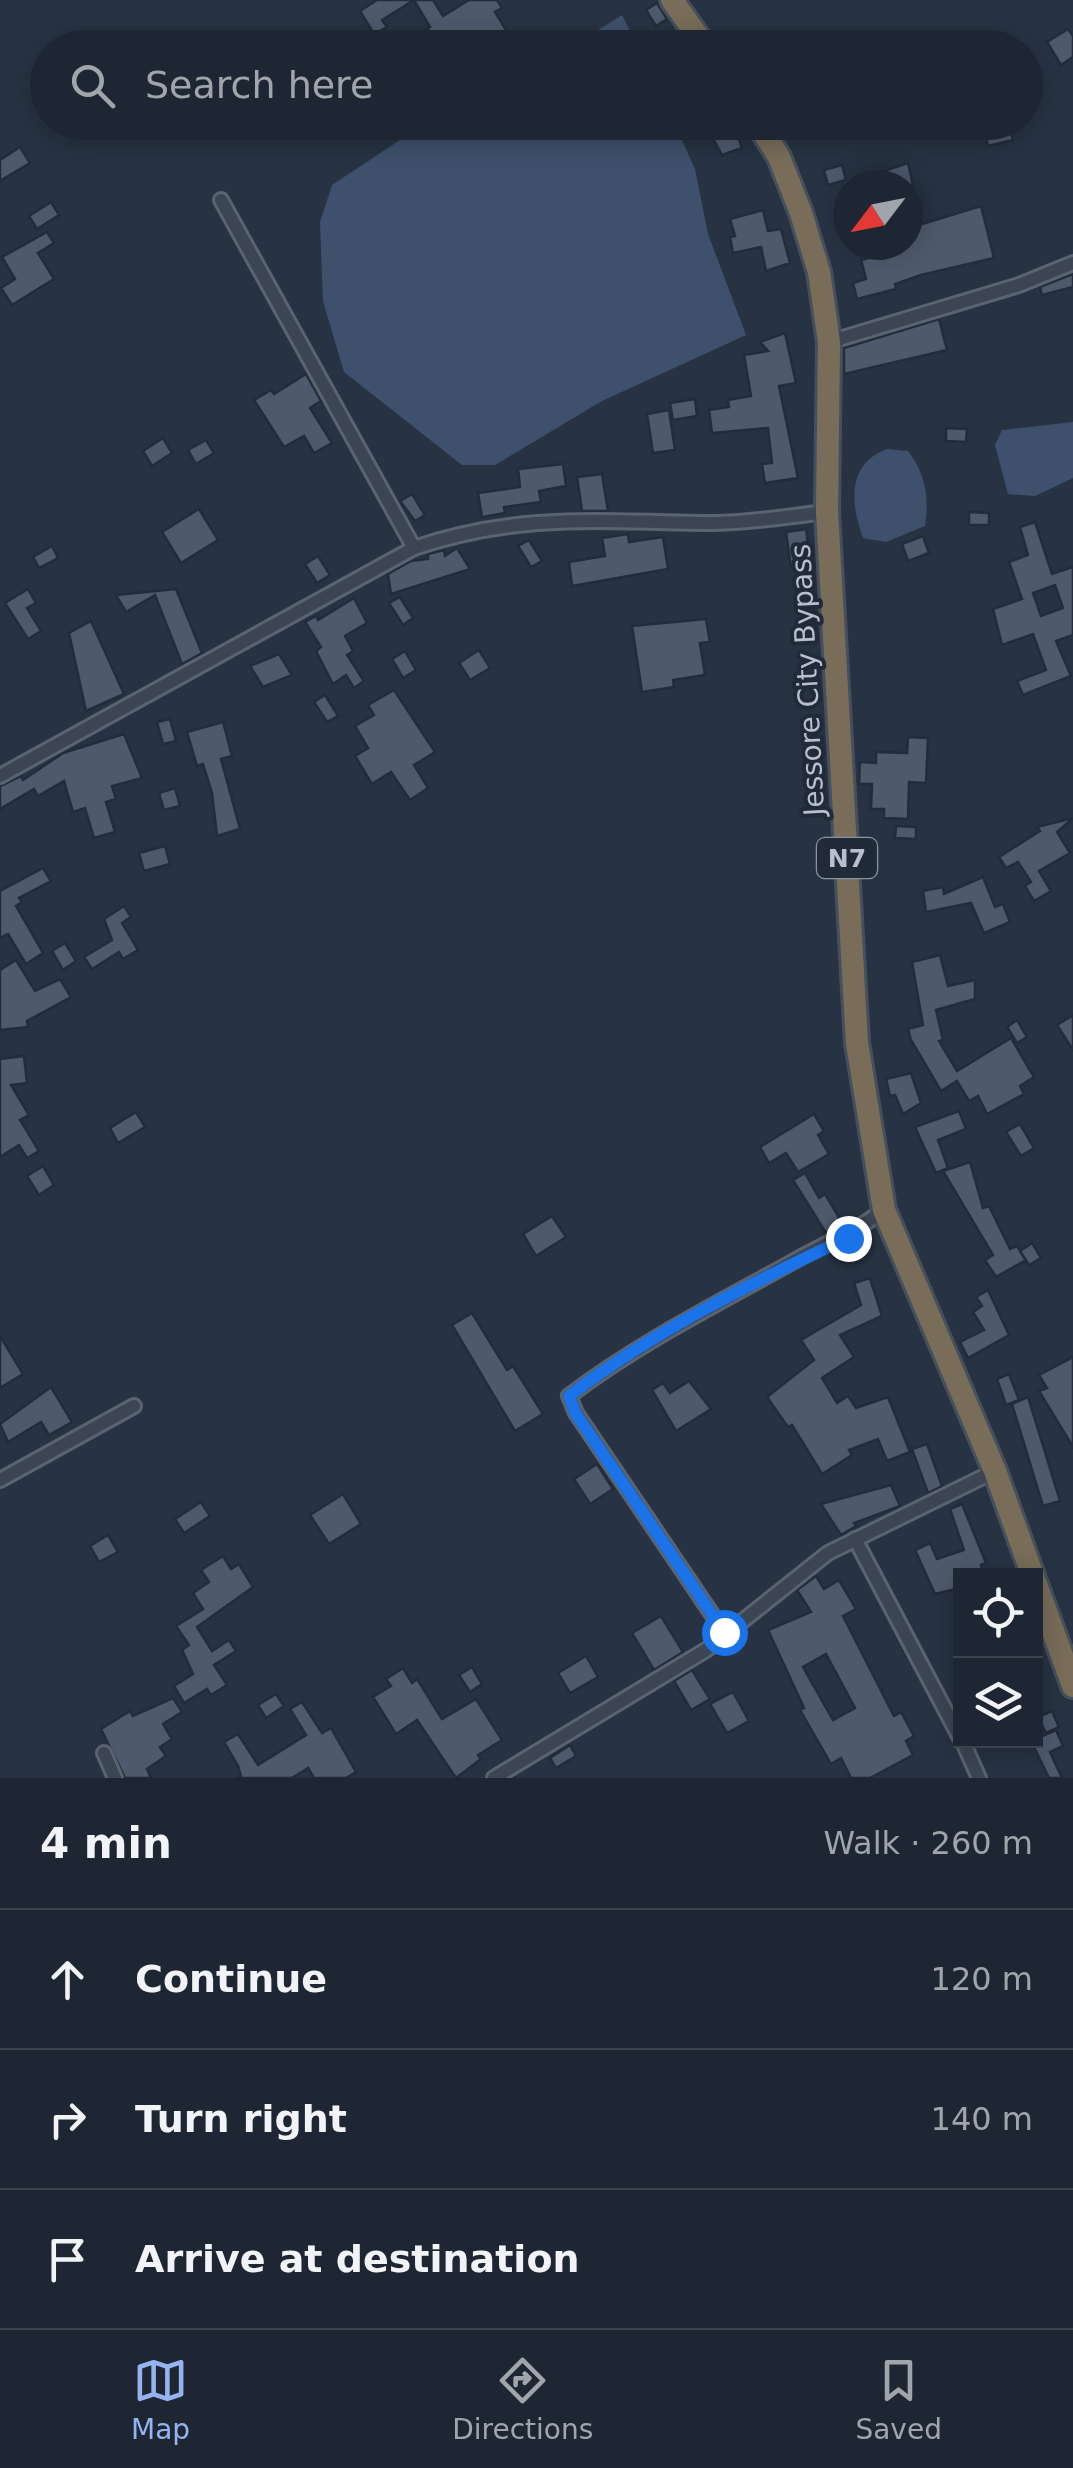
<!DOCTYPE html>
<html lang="en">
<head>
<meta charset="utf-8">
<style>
  :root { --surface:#1d2632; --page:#2a323e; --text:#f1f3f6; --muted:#a0a5ac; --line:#3b434d; --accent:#95b2f1 }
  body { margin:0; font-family:"DejaVu Sans",sans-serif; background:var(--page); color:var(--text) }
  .controls { position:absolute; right:30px; bottom:30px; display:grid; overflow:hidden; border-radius:0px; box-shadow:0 5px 25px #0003 }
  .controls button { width:90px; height:90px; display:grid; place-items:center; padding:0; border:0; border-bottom:2px solid var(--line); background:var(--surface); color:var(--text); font:50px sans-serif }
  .compass { position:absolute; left:833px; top:170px; width:90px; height:90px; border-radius:50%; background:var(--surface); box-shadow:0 5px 25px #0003; rotate:238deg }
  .stop { position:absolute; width:30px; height:30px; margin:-22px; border:8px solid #1a73e8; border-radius:50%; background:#fff }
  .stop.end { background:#1a73e8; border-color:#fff; box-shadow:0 2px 10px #0008 }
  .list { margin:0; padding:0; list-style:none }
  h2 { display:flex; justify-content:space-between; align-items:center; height:130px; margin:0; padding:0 40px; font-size:42px }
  h2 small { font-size:32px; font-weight:400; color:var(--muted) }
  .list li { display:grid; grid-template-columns:65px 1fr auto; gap:30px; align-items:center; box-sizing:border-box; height:140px; padding:0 40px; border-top:2px solid var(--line) }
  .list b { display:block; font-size:38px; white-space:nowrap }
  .list em { font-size:32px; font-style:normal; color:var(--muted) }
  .icon { flex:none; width:55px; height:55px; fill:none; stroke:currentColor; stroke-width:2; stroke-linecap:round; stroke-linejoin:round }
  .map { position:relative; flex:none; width:1073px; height:1778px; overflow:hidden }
  .search { position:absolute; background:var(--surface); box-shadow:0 5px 25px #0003; left:30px; right:30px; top:30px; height:110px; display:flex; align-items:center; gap:25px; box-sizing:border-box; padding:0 35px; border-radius:55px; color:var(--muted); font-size:38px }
  .sheet { height:550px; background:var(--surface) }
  nav { display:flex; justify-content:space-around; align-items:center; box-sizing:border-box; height:140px; border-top:2px solid var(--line); background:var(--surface); font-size:28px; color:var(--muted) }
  nav a { display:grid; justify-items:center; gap:5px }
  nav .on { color:var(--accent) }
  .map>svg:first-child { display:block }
</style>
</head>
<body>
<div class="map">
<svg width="1073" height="1778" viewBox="0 0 1073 1778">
  <rect width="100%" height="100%" fill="#273343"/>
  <g fill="#3e506c">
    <path d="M622,15L638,47H571Z"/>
    <path d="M427,122L674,123L695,169L708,234L746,335L600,402L495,465H462L344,372L323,301L320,222L332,185Z"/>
    <path d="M1073,422V478L1035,496L1008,494L995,445L1002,430Z"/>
    <path d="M887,449L908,451C926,475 929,497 925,526L886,542L863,538C850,502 847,464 887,449Z"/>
  </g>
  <g fill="#4e5a6c" stroke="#222c3a" stroke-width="2.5" fill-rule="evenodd">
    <path d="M377,0H414L382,20L387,27L374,34L360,11Z"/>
    <path d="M414,0H433L443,16L469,0H497L502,8L495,12L517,48H404L430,27Z"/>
    <path d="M657,3L667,19L656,26L646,10Z"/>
    <path d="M1068,29L1073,36V57L1061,65L1047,42Z"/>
    <path d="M704,122H733L742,148L722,155Z"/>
    <path d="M982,122H1008L1013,140L988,146Z"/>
    <path d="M20,147L30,163L0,181V160Z"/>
    <path d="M908,163L913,185H853V181Z"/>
    <path d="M842,165L846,180L828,185L824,170Z"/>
    <path d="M51,202L59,215L37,229L29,216Z"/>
    <path d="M981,206L994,258L921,275L895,284L896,289L857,299L853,283L866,279L861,260L893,252L891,245H908L912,227Z"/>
    <path d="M763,210L768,231L781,229L790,263L766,271L761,247L733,253L730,237L735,236L730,219Z"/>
    <path d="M47,232L54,243L38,253L54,279L12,305L1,288L15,279L2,257Z"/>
    <path d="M1073,274V287L1042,295L1040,287Z"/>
    <path d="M939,319L947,350L844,374V348Z"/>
    <path d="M785,333L796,383L779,386L798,478L765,483L762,464L772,463L768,428L712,433L709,410L729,407L728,400L751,396L744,355L768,351L760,342Z"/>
    <path d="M306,374L321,401L310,408L332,443L314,453L304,436L284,447L254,400L271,390L274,394Z"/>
    <path d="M695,399L697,416L673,420L670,403Z"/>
    <path d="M669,410L675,450L653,453L647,414Z"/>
    <path d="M946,428L967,429L966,442L946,441Z"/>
    <path d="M163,438L172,453L152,466L143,451Z"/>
    <path d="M206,440L214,453L196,464L188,450Z"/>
    <path d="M563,464L566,486L539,491L541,502L504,507L505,513L482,517L478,493L520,487L518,469Z"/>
    <path d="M602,474L608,511H582L577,477Z"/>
    <path d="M412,494L425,515L415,521L400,501Z"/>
    <path d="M199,509L218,540L181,563L162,532Z"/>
    <path d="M969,512L989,513V525H969Z"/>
    <path d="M1035,522L1052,574L1073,567V635L1056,641L1071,676L1023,695L1017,681L1046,670L1033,634L1002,645L993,609L1022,599L1009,562L1028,555L1020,527ZM1055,585L1063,608L1041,616L1033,593Z"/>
    <path d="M806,529L811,565L791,568L786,532Z"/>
    <path d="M628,534L629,542L663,537L668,569L572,586L569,562L605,556L602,538Z"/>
    <path d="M923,536L929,553L908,561L902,544Z"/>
    <path d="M529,540L542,561L531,567L518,546Z"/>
    <path d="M52,546L58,558L39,568L33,557Z"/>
    <path d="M457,548L470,569L391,594L388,574L411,561L428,559V554L444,550L445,556Z"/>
    <path d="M318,556L330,575L317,583L305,564Z"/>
    <path d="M28,589L36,603L27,608L41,631L28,639L5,603Z"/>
    <path d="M176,589L202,653L182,664L155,595L126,612L116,595Z"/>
    <path d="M400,597L413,618L403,625L389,603Z"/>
    <path d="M354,598L367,623L345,636L353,651L347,655L364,681L354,688L346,675L333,684L316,651L321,647L305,622L316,616L318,620Z"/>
    <path d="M706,619L710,642L700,643L705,675L673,680L674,687L642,692L632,626Z"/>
    <path d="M91,621L124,694L86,711L69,633Z"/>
    <path d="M479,650L490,668L470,680L459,663Z"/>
    <path d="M405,651L416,670L403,678L392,659Z"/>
    <path d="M279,654L292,675L263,687L250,666Z"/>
    <path d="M394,690L435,752L414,765L428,788L410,800L391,772L372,784L355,756L368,748L355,726L374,715L368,705Z"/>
    <path d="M325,695L338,716L327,722L314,702Z"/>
    <path d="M170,719L176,741L163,744L157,722Z"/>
    <path d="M223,722L232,756L221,759L240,829L217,836L212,793L203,764L197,766L187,732Z"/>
    <path d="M124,734L142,778L112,786L116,799L106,802L115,832L94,838L85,808L73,812L64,781L38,796L34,789L0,809V786L21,776L23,780L63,753Z"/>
    <path d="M908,737L928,738L926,783L909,782L908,819L884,818V809H871L872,784H859L860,762L876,763V752L907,753Z"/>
    <path d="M175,788L180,806L164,810L159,793Z"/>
    <path d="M1073,818L1057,832L1070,853L1039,871L1051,891L1034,901L1025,886L1031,882L1018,862L1006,868L999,857L1040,831L1037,827Z"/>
    <path d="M896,826L916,827V839L895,838Z"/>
    <path d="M165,846L170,864L144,871L139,853Z"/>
    <path d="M43,868L51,881L19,898L22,902L16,906L43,953L26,964L8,934L0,938V891Z"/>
    <path d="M983,877L995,907L1003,904L1010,922L984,933L971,903L926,912L923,891L943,887L944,894Z"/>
    <path d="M124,906L131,917L122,923L138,950L123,959L119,952L92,969L84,957L112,940L104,919Z"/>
    <path d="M65,943L76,961L63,970L52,951Z"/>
    <path d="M940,955L948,986L975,980V999L936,1010L943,1040L939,1041L957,1071L1011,1038L1034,1077L1020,1086L1024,1094L987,1114L978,1096L969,1101L957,1081L941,1091L911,1040L908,1029L923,1025L912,962Z"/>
    <path d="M16,960L35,991L60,979L71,997L27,1021L28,1027L0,1030V970Z"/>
    <path d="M1073,1015V1050L1057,1025Z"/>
    <path d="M1017,1020L1027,1037L1017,1043L1007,1027Z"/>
    <path d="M24,1056L27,1083L11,1085L29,1115L20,1120L39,1151L27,1158L19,1145L0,1157V1059Z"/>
    <path d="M911,1073L921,1103L903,1114L895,1095L890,1096L886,1079Z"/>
    <path d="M959,1111L966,1129L938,1140L948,1168L936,1173L915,1127Z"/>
    <path d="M136,1112L145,1127L118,1143L110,1128Z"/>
    <path d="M814,1114L824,1131L818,1135L829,1154L798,1172L786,1153L769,1163L760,1147Z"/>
    <path d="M1020,1124L1034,1148L1021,1156L1006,1132Z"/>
    <path d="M970,1162L983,1208L989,1206L1010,1249L1017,1246L1026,1260L996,1277L985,1260L993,1255L943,1171Z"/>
    <path d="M43,1166L54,1185L39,1195L27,1176Z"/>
    <path d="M805,1173L819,1198L825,1194L843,1224L826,1233L793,1180Z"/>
    <path d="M552,1216L566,1237L536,1256L523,1234Z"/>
    <path d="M1032,1243L1041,1258L1029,1265L1020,1251Z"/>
    <path d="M870,1278L882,1316L840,1335L854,1357L822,1378L837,1403L848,1396L856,1408L888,1397L910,1452L887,1461L878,1439L849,1450L852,1455L822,1474L792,1425L788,1427L767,1397L814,1360L801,1340L861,1305L854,1283Z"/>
    <path d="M988,1290L1009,1335L968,1358L960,1342L984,1330L973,1312L982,1306L976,1297Z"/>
    <path d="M472,1313L507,1370L513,1366L543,1414L515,1431L452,1325Z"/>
    <path d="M0,1336L23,1374L0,1388Z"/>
    <path d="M1073,1357V1447L1039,1391L1047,1388L1039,1375Z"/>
    <path d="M1009,1374L1019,1400L1006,1405L997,1379Z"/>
    <path d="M689,1381L711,1409L676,1431L652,1390L663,1383L670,1393Z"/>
    <path d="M51,1387L72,1422L49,1435L41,1422L8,1442L0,1424Z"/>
    <path d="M1028,1397L1060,1501L1043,1506L1012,1404Z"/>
    <path d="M927,1444L942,1486L928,1493L912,1449Z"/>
    <path d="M597,1464L613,1489L590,1504L574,1479Z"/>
    <path d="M891,1485L900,1506L854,1523L856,1526L841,1535L821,1504Z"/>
    <path d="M343,1494L361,1524L329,1544L310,1515Z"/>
    <path d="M201,1502L210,1516L184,1533L175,1519Z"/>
    <path d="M962,1504L986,1563L981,1565L984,1576H960V1588L935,1594L915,1550L930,1543L937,1559L964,1550L950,1509Z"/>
    <path d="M108,1535L118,1552L99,1562L90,1546Z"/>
    <path d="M223,1556L231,1569L239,1564L253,1587L197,1627L212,1651L229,1640L236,1651L214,1665L227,1685L211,1695L207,1689L184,1703L174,1686L193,1674L182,1650L189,1645L176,1626L203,1609L193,1593L209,1582L201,1570Z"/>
    <path d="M816,1576L824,1589L839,1580L856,1609L843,1616L894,1716L901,1712L914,1736L906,1741L913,1755L870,1778H851L841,1758L831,1764L800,1710L804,1708L768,1630L811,1612L797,1590ZM826,1654L855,1708L833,1720L803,1667Z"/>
    <path d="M661,1616L683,1652L654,1670L632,1633Z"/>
    <path d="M586,1656L598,1677L570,1693L558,1673Z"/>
    <path d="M472,1667L482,1684L470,1692L459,1675Z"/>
    <path d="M403,1668L412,1683L417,1679L442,1719L476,1699L502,1740L478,1755L481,1759L456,1778L417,1720L396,1734L373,1697L391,1686L386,1679Z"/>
    <path d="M692,1670L710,1699L691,1710L674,1681Z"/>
    <path d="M733,1692L749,1721L727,1733L710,1704Z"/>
    <path d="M276,1694L284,1706L266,1718L258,1705Z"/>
    <path d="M173,1698L182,1712L163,1724L172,1739L160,1747L166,1756L147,1769L151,1778H125L101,1729L130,1711L133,1716Z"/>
    <path d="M302,1702L322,1733L331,1728L356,1772L346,1778H314L308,1768L292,1778H237L241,1776L238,1766L224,1742L238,1734L258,1765L306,1735L290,1709Z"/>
    <path d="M1052,1711L1059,1727L1046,1733L1038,1717Z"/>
    <path d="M1056,1730L1063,1746L1050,1752L1062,1778H1049L1031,1741Z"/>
    <path d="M570,1745L576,1756L556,1768L550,1758Z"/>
  </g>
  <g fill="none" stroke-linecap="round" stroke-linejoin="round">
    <defs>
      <g id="street">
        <path d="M829,342L1019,285L1073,263"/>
        <path d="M414,548C521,512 603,522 712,523C750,523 789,516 827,512"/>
        <path d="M0,776L414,548L221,200"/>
        <path d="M0,1480L134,1406"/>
        <path d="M855,1539L960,1738"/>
        <path d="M724,1632L576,1413L569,1396C640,1342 719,1303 796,1260C827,1243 855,1232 884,1210"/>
        <path d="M962,1740L979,1778"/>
        <path d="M104,1753L115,1778"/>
        <path d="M494,1778L706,1650L828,1553L995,1471"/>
      </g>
      <g id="highway">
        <path d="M672,0L706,48"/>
        <path d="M757,122L779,157L801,213L819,272L829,342L827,512L857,1043L884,1210L995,1471L1033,1576"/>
        <path d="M1036,1584L1073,1686"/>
      </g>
    </defs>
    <use href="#street" stroke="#5a6370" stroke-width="18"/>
    <use href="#highway" stroke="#46505d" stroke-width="28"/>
    <use href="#street" stroke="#3c4553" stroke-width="12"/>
    <use href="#highway" stroke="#796d59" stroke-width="22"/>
  </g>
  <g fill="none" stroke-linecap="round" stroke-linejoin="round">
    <path stroke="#1a73e8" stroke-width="12" d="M724,1632L576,1414L569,1396C654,1331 751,1283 848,1238"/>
  </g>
  <g text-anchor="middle" stroke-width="8" stroke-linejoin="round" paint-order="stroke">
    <rect fill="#202a38" stroke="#8b93a0" stroke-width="2.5" x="817" y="838" width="60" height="40" rx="8"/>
    <g font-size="25" font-weight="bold" fill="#b9c0cd">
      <text x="847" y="867">N7</text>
    </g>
    <g font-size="28" fill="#b9c0cd" stroke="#202a38">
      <text transform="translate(807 680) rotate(-93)" y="10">Jessore City Bypass</text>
    </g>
  </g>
</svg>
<div class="controls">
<button><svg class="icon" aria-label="locate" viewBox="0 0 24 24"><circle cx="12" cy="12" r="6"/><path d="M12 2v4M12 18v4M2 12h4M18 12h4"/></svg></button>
<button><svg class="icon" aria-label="layers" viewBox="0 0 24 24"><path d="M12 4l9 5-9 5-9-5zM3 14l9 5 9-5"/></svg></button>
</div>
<svg class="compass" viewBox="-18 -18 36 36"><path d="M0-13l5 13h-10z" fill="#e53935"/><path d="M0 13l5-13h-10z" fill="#a0a5ac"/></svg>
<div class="stop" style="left:724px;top:1632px"></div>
<div class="stop end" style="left:848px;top:1238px"></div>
<div class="search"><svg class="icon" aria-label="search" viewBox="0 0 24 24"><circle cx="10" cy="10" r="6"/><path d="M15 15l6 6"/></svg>Search here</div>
</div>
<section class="sheet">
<h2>4 min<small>Walk · 260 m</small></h2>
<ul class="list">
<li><svg class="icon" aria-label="ahead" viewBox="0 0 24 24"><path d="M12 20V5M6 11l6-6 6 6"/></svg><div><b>Continue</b></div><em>120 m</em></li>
<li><svg class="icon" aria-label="right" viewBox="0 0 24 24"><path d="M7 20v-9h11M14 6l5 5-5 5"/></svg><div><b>Turn right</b></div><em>140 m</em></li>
<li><svg class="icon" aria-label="arrive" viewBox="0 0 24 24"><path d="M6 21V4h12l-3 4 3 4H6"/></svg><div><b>Arrive at destination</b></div></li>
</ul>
</section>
<nav>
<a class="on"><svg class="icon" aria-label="map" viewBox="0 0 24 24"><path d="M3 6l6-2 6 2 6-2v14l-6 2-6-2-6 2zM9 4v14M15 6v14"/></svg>Map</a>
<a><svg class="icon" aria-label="directions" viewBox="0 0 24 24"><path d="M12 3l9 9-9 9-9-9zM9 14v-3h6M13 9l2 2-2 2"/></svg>Directions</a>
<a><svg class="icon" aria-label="saved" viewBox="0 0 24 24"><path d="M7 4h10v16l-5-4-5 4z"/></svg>Saved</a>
</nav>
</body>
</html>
